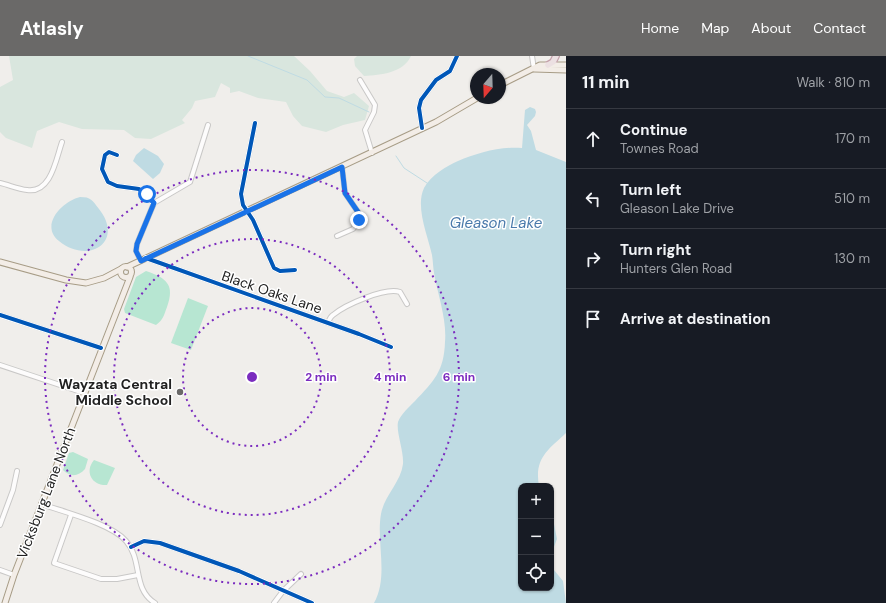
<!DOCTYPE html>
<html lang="en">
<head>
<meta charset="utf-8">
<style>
  :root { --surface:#171b24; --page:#20242c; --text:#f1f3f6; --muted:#9ea1a6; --line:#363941; --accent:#6a6968 }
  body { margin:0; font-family:"DM Sans",sans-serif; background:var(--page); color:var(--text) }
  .controls { position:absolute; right:12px; bottom:12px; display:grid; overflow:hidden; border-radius:8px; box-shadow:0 1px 3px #0004 }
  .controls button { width:36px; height:36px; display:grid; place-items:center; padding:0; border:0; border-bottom:1px solid var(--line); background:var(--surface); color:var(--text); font:20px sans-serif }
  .compass { position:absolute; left:470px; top:12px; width:36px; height:36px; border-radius:50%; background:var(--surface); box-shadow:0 1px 3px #0004; rotate:199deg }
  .stop { position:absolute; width:12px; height:12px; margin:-9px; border:3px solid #1a73e8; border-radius:50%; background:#fff }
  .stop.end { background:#1a73e8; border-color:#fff; box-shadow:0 1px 4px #0008 }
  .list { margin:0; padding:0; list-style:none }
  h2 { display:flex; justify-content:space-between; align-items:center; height:52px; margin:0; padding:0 16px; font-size:17px }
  h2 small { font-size:13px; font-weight:400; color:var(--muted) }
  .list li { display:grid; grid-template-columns:26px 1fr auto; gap:12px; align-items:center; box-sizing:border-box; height:60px; padding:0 16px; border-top:1px solid var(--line) }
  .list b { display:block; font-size:15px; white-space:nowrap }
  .list p { margin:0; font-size:13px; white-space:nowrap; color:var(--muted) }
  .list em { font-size:13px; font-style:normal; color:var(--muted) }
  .icon { flex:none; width:22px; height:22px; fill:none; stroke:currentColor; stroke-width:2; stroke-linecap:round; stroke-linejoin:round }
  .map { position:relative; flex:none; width:566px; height:547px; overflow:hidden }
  header { display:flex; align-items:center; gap:24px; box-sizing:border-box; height:56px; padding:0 20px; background:var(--accent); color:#fff }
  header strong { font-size:19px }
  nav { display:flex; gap:22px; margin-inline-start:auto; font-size:14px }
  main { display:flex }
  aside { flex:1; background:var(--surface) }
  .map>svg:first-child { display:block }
</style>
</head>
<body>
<header>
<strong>Atlasly</strong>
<nav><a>Home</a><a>Map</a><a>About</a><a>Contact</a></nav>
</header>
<main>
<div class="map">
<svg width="566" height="547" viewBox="0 0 566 547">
  <rect width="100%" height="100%" fill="#f0eeeb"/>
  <g fill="#d9e6de">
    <path d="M9,0H294L310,15L327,35L344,41L354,37L369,50L365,64L343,69L326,76L302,70L293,60L286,46L258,42L239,35L230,37V32L221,27L215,41L195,45L192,52L182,64L185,67L151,83L135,82L124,74L82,73L59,66L37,75L32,92L6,82L0,76V31L13,24Z"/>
    <path d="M357,0H411C403,17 381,19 364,20L355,10L354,3Z"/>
  </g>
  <g fill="#b7e6d2">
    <path d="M146,215C167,222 175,229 167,251C164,259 163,264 156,269L125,257L124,253L136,221Z"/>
    <path d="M188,242L208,250L191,294L171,287Z"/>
    <path d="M73,396L88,403L85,413C78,421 70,421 63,414L69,397Z"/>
    <path d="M94,404L115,412L107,429C92,430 84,416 94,404Z"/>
  </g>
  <g fill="#bfdbe3">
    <path d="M530,51L535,53L536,56L535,60L527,69L531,75L536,94L566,106V377C548,394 534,402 539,430H521V532H551V453L557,483L552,496L553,509L554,514L563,525L566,547H374C389,520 376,486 381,458C384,440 401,426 403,408C404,395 396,376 398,366C401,358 409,351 415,345C434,325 444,315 445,286C447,263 438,240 434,217C433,211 433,205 432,199C428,180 415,151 424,132C431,119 447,110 458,105C477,97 501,90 522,92L525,54Z"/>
    <path d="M144,92L158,100L164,108L160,117L153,123L133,105L136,99Z"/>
    <path d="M80,141C91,141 92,144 99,153C125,186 88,209 59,185C39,169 63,145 80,141Z"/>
  </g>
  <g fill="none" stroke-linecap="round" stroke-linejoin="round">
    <g stroke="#bfdbe3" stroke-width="1">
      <path d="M248,0L307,24L325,41L339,42L369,56"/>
      <path d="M396,100L404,112L427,127"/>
    </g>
    <defs>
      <g id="minor">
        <path d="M532,0L534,13"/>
        <path d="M360,24L375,49L374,56L365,74L372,97"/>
        <path d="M255,67L241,138L243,149L253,164L274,212L280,215L295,214"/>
        <path d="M422,72L419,52L421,44L436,24L450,15L457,0"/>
        <path d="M117,99L109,96L105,99L102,113L108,126L117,130L139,133L154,147"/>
        <path d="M0,127C9,129 18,133 27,134C51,138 56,103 62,86"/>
        <path d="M337,180L353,173L359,165L358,156L345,137L342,111"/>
        <path d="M146,202L359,278L391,291"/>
        <path d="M141,205L136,195L137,188L154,147L190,126L208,69"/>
        <path d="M0,259L101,292"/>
        <path d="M328,267C329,264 330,261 333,259C345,249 385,231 400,236L407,248"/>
        <path d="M0,309L84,337"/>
        <path d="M41,448C64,456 112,468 126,485C143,504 132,533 155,547"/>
        <path d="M71,459L54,507L101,523H117L138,519"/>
        <path d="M0,469L13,434L17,415"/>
        <path d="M131,491L144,485L160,487L239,515L312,547"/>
        <path d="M0,514L14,519"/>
        <path d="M274,547L283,535L301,518"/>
      </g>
      <g id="major">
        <path d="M534,13L566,14"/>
        <path d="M500,29L540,9H566"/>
        <path d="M0,206L66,224L86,227L104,222L121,213"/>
        <circle cx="126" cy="216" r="5.5"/>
        <path d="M127,211L436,66L477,42"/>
        <path d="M5,547L14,519L130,221"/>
      </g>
      <path id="highway" d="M548,9L553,6L556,0"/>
    </defs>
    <use href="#minor" stroke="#c9c8c7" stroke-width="6"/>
    <use href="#major" stroke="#a79c86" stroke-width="7"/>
    <use href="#highway" stroke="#c5a2ac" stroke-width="8"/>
    <use href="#minor" stroke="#fdfcfc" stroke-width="4"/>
    <use href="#major" stroke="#f3ede7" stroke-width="5"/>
    <use href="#highway" stroke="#ece0e2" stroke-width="5.5"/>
    <defs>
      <g id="cycleway">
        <path d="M255,67L241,138L243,149L253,164L274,212L280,215L295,214"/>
        <path d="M422,72L419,52L421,44L436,24L450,15L457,0"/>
        <path d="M117,99L109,96L105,99L102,113L108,126L117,130L139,133L154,147"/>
        <path d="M146,202L359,278L391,291"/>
        <path d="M0,259L101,292"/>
        <path d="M131,491L144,485L160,487L239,515L312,547"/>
      </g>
    </defs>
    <use href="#cycleway" stroke="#fff" stroke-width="6"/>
    <use href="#cycleway" stroke="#0057b8" stroke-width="4"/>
  </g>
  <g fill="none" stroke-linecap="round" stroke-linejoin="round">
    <path stroke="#1a73e8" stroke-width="5" d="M147,138L154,147L137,188L136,195L141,205L342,111L345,137L358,156L359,164"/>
  </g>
  <g fill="none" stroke="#7b2cbf" stroke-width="2" stroke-dasharray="2 4">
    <circle cx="252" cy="321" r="69"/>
    <circle cx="252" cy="321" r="138"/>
    <circle cx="252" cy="321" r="207"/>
  </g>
  <circle fill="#6a6968" stroke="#fff" stroke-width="1.5" cx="180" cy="336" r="4"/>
  <g text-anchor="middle" stroke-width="3" stroke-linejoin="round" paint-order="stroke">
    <g font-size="14" fill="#222" stroke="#fff">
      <text transform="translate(272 236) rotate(19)" y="5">Black Oaks Lane</text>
      <text transform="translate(46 437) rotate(-69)" y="5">Vicksburg Lane North</text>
    </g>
    <g font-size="14" font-weight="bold" fill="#222" stroke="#fff" text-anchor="end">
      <text x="172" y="333">Wayzata Central<tspan x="172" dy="16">Middle School</tspan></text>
    </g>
    <g font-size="15" font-style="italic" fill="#4a7aab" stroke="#fff">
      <text x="496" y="172">Gleason Lake</text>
    </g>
  </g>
  <circle cx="252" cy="321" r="6" fill="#7b2cbf" stroke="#fff" stroke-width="2"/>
  <g font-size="12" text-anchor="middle" font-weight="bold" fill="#7b2cbf" stroke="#fff" stroke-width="3" stroke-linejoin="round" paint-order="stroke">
    <text x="321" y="325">2 min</text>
    <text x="390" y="325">4 min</text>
    <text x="459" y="325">6 min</text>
  </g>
</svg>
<div class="controls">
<button>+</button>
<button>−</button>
<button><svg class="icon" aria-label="locate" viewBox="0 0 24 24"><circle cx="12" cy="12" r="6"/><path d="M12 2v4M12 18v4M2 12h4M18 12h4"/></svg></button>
</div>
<svg class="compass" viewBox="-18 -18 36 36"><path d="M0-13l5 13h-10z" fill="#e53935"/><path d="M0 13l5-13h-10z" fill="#9ea1a6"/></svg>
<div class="stop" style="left:147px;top:138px"></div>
<div class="stop end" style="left:359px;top:164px"></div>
</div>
<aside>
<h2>11 min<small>Walk · 810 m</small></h2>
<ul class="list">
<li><svg class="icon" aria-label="ahead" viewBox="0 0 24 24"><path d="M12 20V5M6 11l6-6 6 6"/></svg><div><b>Continue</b><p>Townes Road</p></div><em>170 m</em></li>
<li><svg class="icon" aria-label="left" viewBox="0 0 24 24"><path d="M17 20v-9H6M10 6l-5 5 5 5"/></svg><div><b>Turn left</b><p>Gleason Lake Drive</p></div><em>510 m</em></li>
<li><svg class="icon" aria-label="right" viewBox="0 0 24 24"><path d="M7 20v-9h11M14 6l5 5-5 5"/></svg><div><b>Turn right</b><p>Hunters Glen Road</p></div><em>130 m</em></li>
<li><svg class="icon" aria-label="arrive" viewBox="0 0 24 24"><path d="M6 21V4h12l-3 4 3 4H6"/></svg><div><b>Arrive at destination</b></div></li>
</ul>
</aside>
</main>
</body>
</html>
